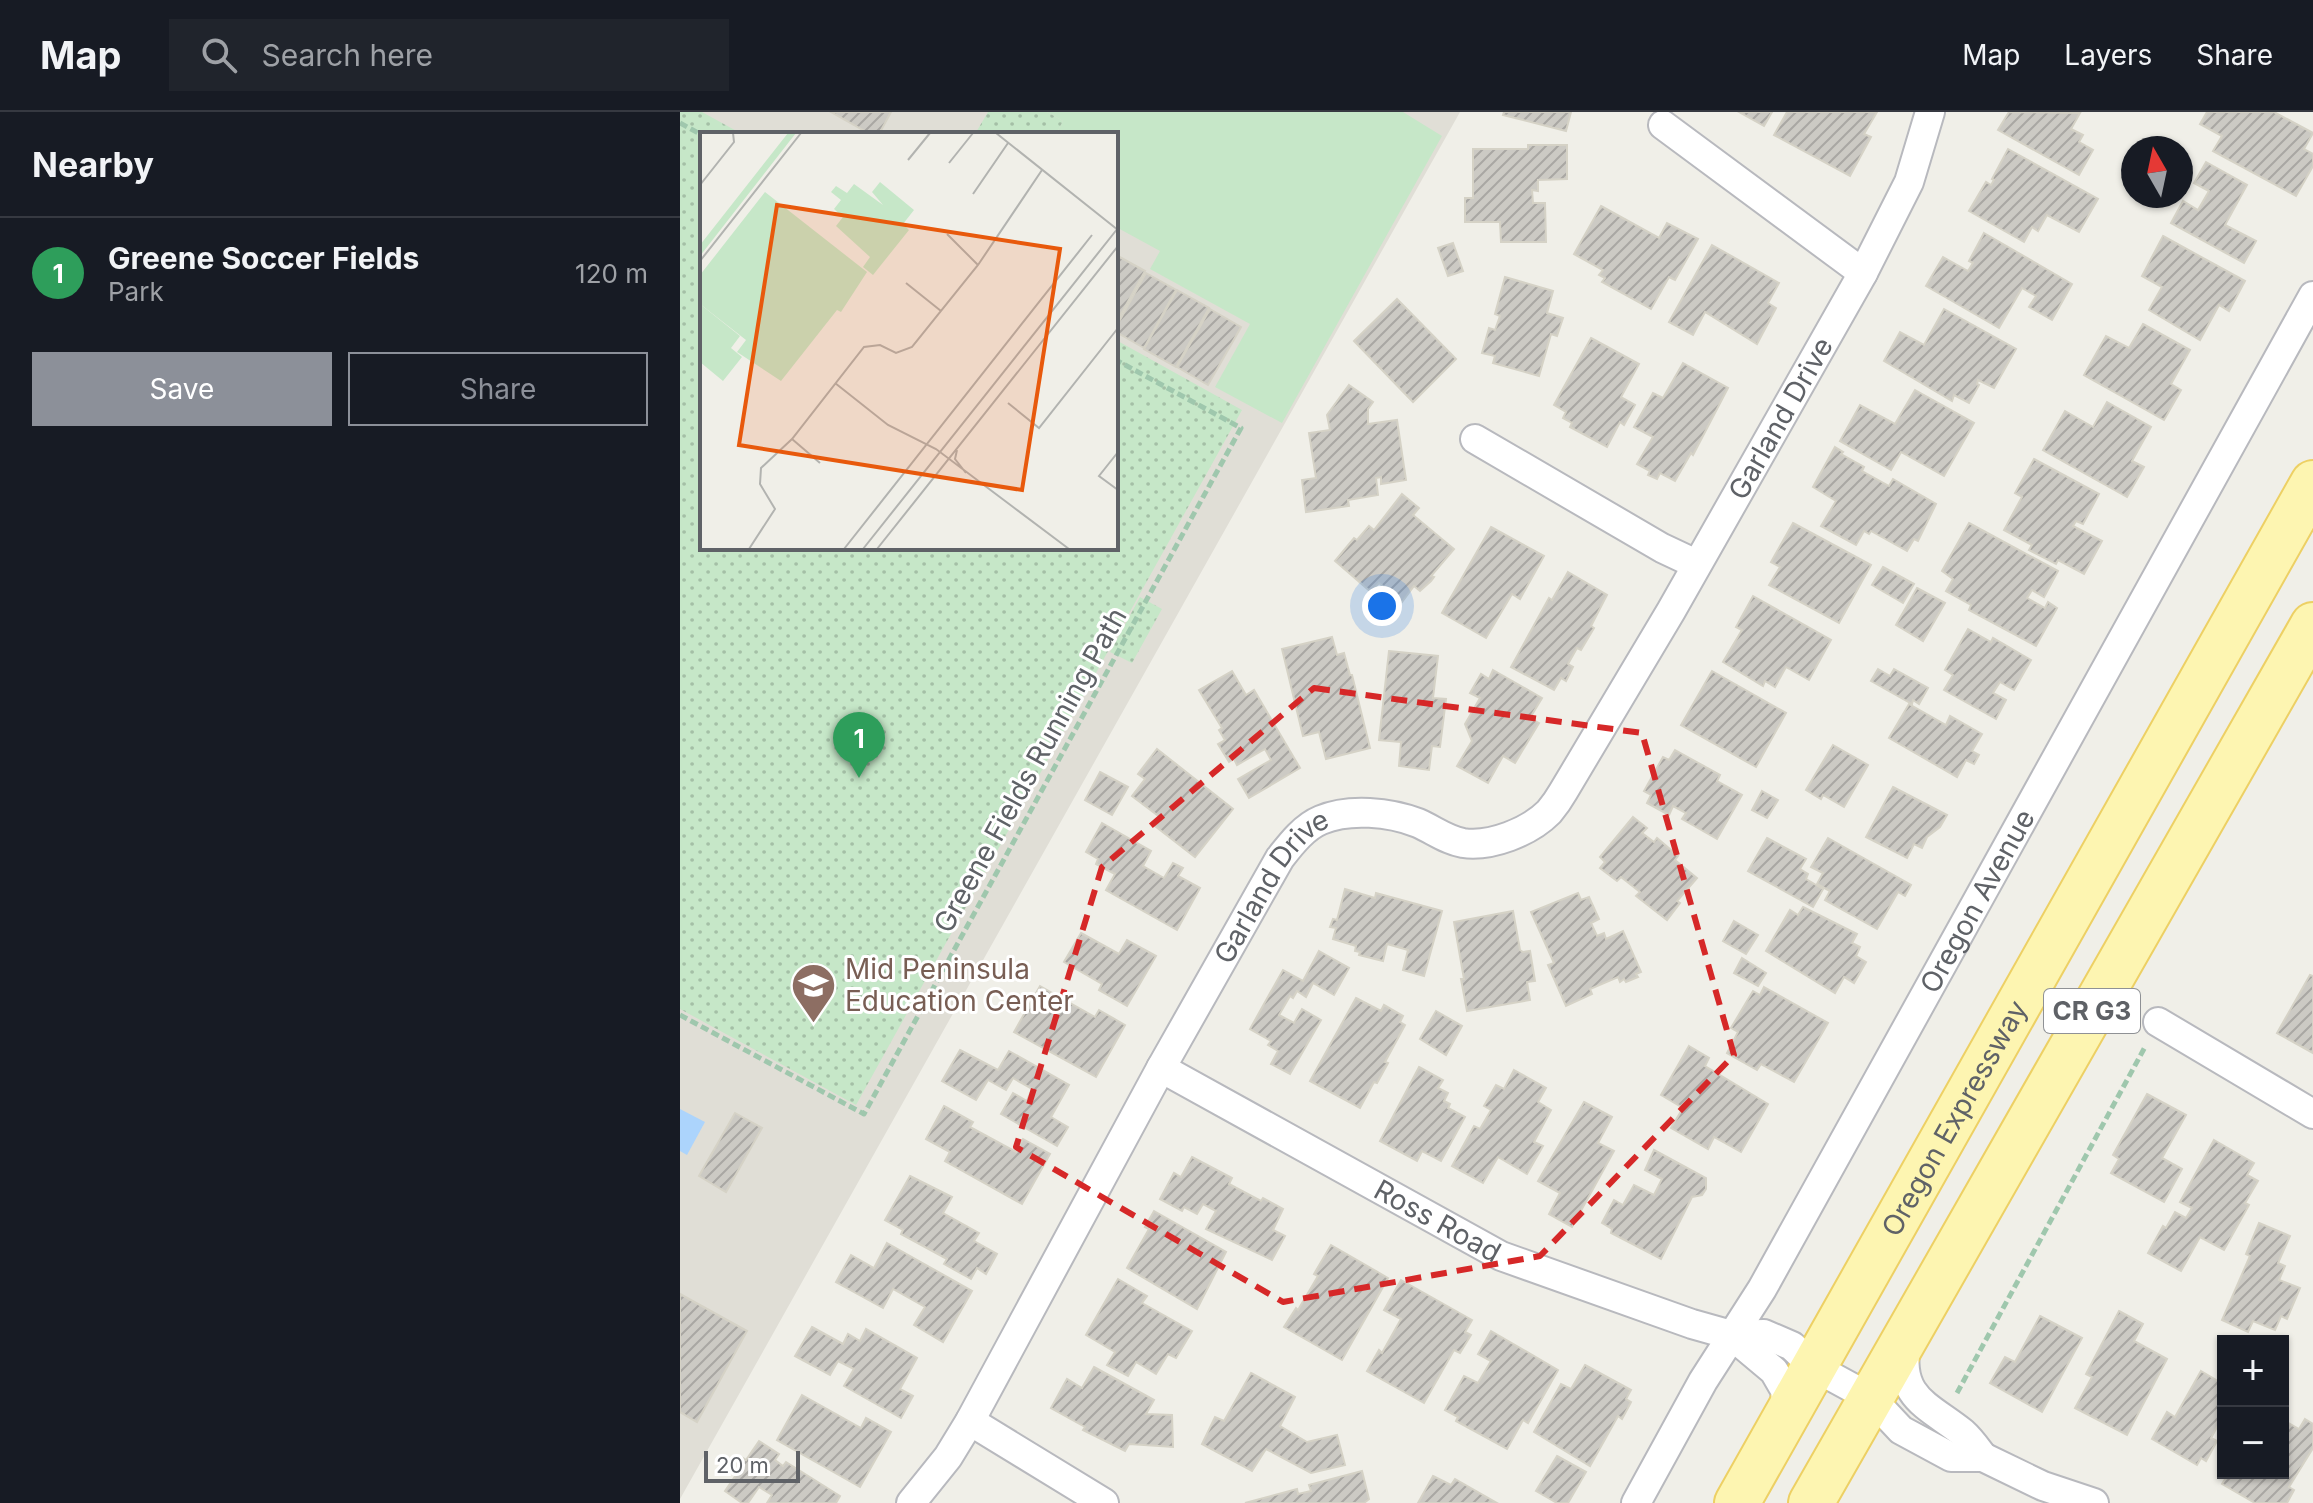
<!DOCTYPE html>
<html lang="en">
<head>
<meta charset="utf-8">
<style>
  :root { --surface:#171b24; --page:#20242c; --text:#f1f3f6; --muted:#9ea1a6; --line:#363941; --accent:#8c9099 }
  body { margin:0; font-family:Inter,sans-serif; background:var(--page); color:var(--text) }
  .controls { position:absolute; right:24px; bottom:24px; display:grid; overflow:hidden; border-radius:0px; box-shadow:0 2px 6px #0004 }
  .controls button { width:72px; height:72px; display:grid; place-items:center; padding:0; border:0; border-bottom:2px solid var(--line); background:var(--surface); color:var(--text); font:40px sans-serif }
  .compass { position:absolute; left:1441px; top:24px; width:72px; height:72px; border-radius:50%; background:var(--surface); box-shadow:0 2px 6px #0004; rotate:351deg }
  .scale { position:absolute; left:24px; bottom:20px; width:96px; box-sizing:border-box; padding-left:8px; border:4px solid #5f6267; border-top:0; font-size:22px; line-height:28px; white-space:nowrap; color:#5f6267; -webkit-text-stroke:6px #fff; paint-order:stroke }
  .you { position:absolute; left:702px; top:494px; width:28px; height:28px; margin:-20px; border:6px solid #fff; border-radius:50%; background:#1a73e8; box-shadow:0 0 0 12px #1a73e833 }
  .badge { display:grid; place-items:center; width:52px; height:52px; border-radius:50%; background:var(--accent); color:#fff; font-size:26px; font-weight:700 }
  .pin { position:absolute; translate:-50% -66px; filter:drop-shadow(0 2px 4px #0008) }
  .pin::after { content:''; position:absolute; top:42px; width:28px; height:24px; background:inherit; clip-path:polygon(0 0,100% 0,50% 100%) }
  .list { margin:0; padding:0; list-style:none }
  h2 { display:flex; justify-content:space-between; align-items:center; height:104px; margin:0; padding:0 32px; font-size:34px }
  h2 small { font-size:26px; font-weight:400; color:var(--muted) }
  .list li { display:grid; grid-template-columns:52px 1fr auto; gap:24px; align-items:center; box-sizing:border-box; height:112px; padding:0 32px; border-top:2px solid var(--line) }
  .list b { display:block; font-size:30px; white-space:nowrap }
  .list p { margin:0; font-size:26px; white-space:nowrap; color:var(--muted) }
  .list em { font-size:26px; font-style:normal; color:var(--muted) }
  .actions { display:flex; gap:16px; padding:24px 32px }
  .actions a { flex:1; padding:18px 0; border:2px solid var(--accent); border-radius:0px; text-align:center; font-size:28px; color:var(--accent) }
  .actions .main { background:var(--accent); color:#fff }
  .icon { flex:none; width:44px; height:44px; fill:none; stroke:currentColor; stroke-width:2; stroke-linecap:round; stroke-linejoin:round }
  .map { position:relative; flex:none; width:1633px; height:1391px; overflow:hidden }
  header { display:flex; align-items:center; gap:48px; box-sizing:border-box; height:112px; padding:0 40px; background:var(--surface); border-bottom:2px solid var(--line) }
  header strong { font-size:38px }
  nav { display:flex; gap:44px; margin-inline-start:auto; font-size:28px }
  .search { width:560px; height:72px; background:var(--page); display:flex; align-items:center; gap:20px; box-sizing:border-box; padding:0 28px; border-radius:0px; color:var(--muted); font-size:30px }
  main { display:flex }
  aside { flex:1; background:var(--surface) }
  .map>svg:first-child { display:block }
</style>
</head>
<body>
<header>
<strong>Map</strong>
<div class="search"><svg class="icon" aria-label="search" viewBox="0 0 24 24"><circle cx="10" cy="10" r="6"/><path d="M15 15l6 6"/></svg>Search here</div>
<nav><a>Map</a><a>Layers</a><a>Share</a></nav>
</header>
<main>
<aside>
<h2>Nearby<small></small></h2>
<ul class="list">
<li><span class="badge" style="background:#2e9e5b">1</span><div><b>Greene Soccer Fields</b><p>Park</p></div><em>120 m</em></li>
</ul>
<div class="actions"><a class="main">Save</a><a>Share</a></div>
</aside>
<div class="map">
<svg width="1633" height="1391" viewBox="0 0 1633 1391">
  <defs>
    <pattern id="park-dots" width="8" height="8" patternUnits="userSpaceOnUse" patternTransform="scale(2)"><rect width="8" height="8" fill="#c6e7c8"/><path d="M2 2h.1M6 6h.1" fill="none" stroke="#a4bfa6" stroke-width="1.8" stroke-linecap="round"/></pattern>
    <pattern id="building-hatch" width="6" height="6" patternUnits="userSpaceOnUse" patternTransform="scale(2)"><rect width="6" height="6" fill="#cccac4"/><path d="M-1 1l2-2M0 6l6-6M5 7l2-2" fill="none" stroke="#a9a7a3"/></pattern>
  </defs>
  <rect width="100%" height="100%" fill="#f0efe8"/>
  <path fill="#e0ded6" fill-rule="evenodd" d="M0,0H780L0,1387ZM22,22H436V436H22Z"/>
  <path fill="#c6e7c8" d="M367,0H723L762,24L602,311L535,275L570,212L470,157L480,139L436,115V22H376L383,9Z"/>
  <g fill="url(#park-dots)">
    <path d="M0,0H22L62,22H22V436H436V228L562,298L176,993L0,897Z"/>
    <path d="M308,0H367L383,9L376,22H295Z"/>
    <path d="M460,485L482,497L452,551L430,540Z"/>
  </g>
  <path fill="#acd4fc" d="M0,997L25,1010L7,1043L0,1039Z"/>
  <g fill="url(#building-hatch)" stroke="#d5d2c6" stroke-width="2">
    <path d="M151,0H211L199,22H190Z"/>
    <path d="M824,0H891L886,19L823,3Z"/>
    <path d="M1059,0H1092L1084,14Z"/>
    <path d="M1107,0H1197L1184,22L1191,25L1170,64L1094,23Z"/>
    <path d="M1329,0L1400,1L1391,17L1403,23L1399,30L1413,38L1399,63L1318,18Z"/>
    <path d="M1527,0H1594L1633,21L1624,37L1633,42V54L1616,84L1533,39L1542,24L1520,12Z"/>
    <path d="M848,33H887V67L858,68V79L852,78L853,91H865L866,130H821L820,110H785V86H793V37H848Z"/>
    <path d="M1328,37L1418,87L1399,120L1367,103L1358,119L1352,115L1344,130L1289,99L1306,70L1311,73L1314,68L1312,67Z"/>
    <path d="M1526,50L1567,73L1545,113L1576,129L1564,151L1491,111L1503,89L1518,98L1529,79L1514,71Z"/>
    <path d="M921,94L979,126L987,111L1018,127L995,168L989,165L971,197L922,170L925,166L919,163L923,158L894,142Z"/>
    <path d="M1304,121L1392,172L1372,208L1349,195L1356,184L1342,176L1319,216L1246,174L1263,145L1288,159L1293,151L1289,149Z"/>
    <path d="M1483,124L1565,169L1549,199L1539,193L1520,228L1469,198L1482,175L1462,164Z"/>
    <path d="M773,131L783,159L768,164L758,136Z"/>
    <path d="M1032,133L1099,171L1088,191L1096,196L1077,232L1025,200L1013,223L989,210Z"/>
    <path d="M436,143L465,159L436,211Z"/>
    <path d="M466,161L496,178L464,236L436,220V215Z"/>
    <path d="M825,165L873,179L867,201L883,206L877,224L871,222L859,264L813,251L815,244L802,241L809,216L815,218L820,204L815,202Z"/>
    <path d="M497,178L529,196L496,255L464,237Z"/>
    <path d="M717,187L776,247L733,290L674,229Z"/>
    <path d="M530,197L561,215L528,273L497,255Z"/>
    <path d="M1264,197L1336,237L1314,276L1298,268L1297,272L1299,273L1289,291L1274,283L1272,289L1204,249L1220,220L1244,233Z"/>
    <path d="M1463,212L1510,238L1491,272L1501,278L1484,308L1404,263L1426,224L1449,236Z"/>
    <path d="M911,226L959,252L941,285L955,293L944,313L940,310L927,335L890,315L892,311L883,306L886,300L874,293Z"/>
    <path d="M1003,251L1048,276L1013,343L1011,341L995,369L980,361L977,367L968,363L970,359L957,352L973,325L954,315L973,281L983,286Z"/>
    <path d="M669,273L693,290L688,297V312L717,308L726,368L701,372V365L696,366L698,383L668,388L669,394L626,400L622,368L636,366L629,321L650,318L647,303Z"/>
    <path d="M1235,278L1294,311L1264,364L1221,340L1211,358L1160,329L1180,293L1215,312Z"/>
    <path d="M1427,290L1471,315L1452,349L1464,355L1447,385L1363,338L1385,299L1413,315Z"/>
    <path d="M1155,335L1163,340L1161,342L1184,355L1182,359L1209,374L1213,367L1256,392L1238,429L1234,427L1227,439L1191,419L1189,422L1184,419L1176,433L1141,414L1156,389L1133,375Z"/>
    <path d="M1354,347L1419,382L1403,412L1396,409L1393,414L1422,429L1404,462L1378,448L1376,452L1349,438L1352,433L1324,418L1342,385L1335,381Z"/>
    <path d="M722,382L739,396L733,403L774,437L751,464L754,465L751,469L740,479L734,474L722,490L699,471L691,480L655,449L674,426L677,428L689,414L694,418Z"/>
    <path d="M1113,411L1191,453L1159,511L1089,473L1100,455L1091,450Z"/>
    <path d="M1289,411L1378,459L1364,485L1352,478L1347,486L1365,496L1368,490L1377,496L1356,534L1289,498L1291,493L1266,479L1273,467L1262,459Z"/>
    <path d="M811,415L864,444L840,487L832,482L806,526L762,501Z"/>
    <path d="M1203,455L1234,472L1223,491L1192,473Z"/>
    <path d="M888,460L927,483L911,514L914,516L901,538L897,536L888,552L893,555L886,569L881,566L874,578L831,555L869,486L872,488Z"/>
    <path d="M1237,476L1265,491L1243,529L1216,513Z"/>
    <path d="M1073,484L1151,528L1129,568L1106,555L1095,575L1085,569L1083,574L1043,550L1062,518L1056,515Z"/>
    <path d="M1288,517L1311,530L1313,526L1351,548L1334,578L1320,570L1313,581L1326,588L1316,607L1264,578L1273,563L1265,558Z"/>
    <path d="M652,525L657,543L664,541L670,563H672L690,636L646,647L639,620L623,624L602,537Z"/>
    <path d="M709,539L758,544L753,586L766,587L760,635L752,634L749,658L719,654L721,630L699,628Z"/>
    <path d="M1198,557L1210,564L1214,557L1248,576L1239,592L1233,588L1232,592L1191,569Z"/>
    <path d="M813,558L862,586L850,606L859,611L835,651L823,644L808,671L777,654L792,629L785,612L800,586L790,581L801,562L809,567Z"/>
    <path d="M552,559L566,583L574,578L620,656L569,686L558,667L591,648L585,637L557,653L554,647L549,650L538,632L545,628L539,618L542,616L519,578Z"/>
    <path d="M1032,559L1106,601L1076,655L1001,613Z"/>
    <path d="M1229,592L1266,613L1270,604L1302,622L1292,639L1299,643L1294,652L1286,648L1277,665L1209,626Z"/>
    <path d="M1153,633L1188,653L1164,695L1143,683L1141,687L1126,678Z"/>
    <path d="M477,637L553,697L515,745L475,714L481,706L452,684L465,667L458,662Z"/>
    <path d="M995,638L1040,663L1037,669L1062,683L1037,727L1002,707L1006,701L993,694L989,703L967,691L971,683L964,679L983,645L989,648Z"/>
    <path d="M420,660L448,675L432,703L405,688Z"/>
    <path d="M1213,675L1267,703L1260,715L1247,725L1242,736L1234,732L1227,746L1186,725Z"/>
    <path d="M1082,679L1098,688L1087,706L1072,698Z"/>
    <path d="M953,705L967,716L962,721L974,730L977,726L998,744L995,748L1017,766L997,789L1000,791L987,808L956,784L960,780L941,765L937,769L920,756L925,750L920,745Z"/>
    <path d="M422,711L471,739L463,754L484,766L493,751L503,756L498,764L520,776L497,818L426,778L435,762L416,752L418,747L406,740Z"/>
    <path d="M1087,726L1126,747L1120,757L1128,762L1126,767L1143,777L1133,795L1068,759Z"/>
    <path d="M1148,726L1231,773L1225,784L1218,780L1197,817L1145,788L1150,779L1137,772L1143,761L1131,755Z"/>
    <path d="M665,777L695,786L696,781L762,799L744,864L723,858L728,838L707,832L703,849L679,843L680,840L675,839L676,834L653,827L656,816L650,815L653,807L657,808Z"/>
    <path d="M898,781L901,788L909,785L919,807L911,811L917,824L924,821L926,827L943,819L961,860L956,862L958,865L946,870L944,867L940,870L938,865L910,877L912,882L886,894L868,853L874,851L851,800Z"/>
    <path d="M1123,795L1177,822L1172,831L1180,835L1176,844L1186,850L1174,871L1164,865L1155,881L1086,839L1110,798L1118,803Z"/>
    <path d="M833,799L840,838L843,840L850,839L855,869L847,870L850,888L787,899L781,867H784L774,810Z"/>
    <path d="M1054,809L1078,823L1066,842L1043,829Z"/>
    <path d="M401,821L439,842L447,828L476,844L447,894L419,878L422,872L384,850Z"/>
    <path d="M639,839L669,856L654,883L633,871L626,885L617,879L613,886L610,884L599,903L614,911L622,897L641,908L610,962L591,952L598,939L588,933L591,929L570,917L603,858L623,869Z"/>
    <path d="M1062,846L1086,861L1078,874L1054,861Z"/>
    <path d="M1630,863L1633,864V941L1597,921Z"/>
    <path d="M360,874L415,905L419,898L445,913L416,965L334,920Z"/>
    <path d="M1084,875L1148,911L1114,970L1081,952L1077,958L1047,941L1058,920L1051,916L1067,889L1073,879L1080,883Z"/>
    <path d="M676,886L701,899L704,893L723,904L720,910L725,913L705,950L708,951L697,971L694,970L680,996L630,969Z"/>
    <path d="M756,899L782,914L766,943L740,927Z"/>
    <path d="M1009,934L1029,946L1025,954L1088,992L1061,1040L1034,1025L1028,1037L991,1016L1003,996L981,983Z"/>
    <path d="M280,938L318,958L329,939L389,973L371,1005L388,1015L377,1034L321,1002L333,981L347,989L352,977L333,966L326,978L308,968L296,988L262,969Z"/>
    <path d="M739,955L763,968L758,976L768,981L764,989L770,992L768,996L785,1005L761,1049L742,1039L737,1049L700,1029Z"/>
    <path d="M834,958L866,976L858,990L871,998L854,1030L863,1034L847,1062L818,1045L803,1071L772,1054L794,1014L800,1017L811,998L804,994L816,973L824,977Z"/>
    <path d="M1467,982L1506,1003L1482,1046L1502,1057L1484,1090L1431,1061L1439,1047L1433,1043Z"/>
    <path d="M904,990L932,1005L918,1031L934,1039L892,1115L869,1102L880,1081L858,1069Z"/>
    <path d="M264,994L293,1010L290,1015L336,1040L343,1027L370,1042L342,1092L265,1049L270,1040L246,1027Z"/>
    <path d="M55,1001L82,1016L46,1080L19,1064Z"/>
    <path d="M1534,1028L1574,1051L1567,1063L1578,1069L1565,1091L1569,1093L1544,1138L1520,1125L1501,1159L1468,1141L1483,1114L1486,1116L1495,1100L1506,1106L1512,1096L1500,1090Z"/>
    <path d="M974,1038L1026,1066V1077L1022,1083L1012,1085L981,1147L931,1121L932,1117L922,1111L934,1088L943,1093L954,1073L974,1083L982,1067L965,1058Z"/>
    <path d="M512,1045L552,1066L549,1072L581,1089L583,1086L603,1097L593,1118L605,1124L592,1148L526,1117L536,1099L523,1092L517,1102L504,1095L502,1099L480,1087L494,1061L501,1065Z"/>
    <path d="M230,1064L272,1085L263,1101L299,1121L294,1129L317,1142L306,1162L297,1156L291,1167L264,1152L267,1147L221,1122L223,1118L205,1108Z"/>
    <path d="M474,1099L546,1140L517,1197L447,1156L469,1117L465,1115Z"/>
    <path d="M1579,1111L1610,1124L1598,1151L1605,1154L1599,1168L1620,1176L1607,1207L1601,1204L1595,1218L1573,1209L1568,1220L1542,1208L1570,1144L1566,1142Z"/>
    <path d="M207,1131L292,1179L263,1230L234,1213L245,1195L213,1177L203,1196L156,1170L171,1143L194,1156Z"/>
    <path d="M651,1133L708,1166L662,1248L604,1215L616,1196L618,1198L638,1164L634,1162Z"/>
    <path d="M438,1167L467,1184L462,1191L512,1219L496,1246L488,1242L476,1262L456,1250L448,1264L427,1253L435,1240L406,1223Z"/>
    <path d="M721,1168L792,1208L785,1220L791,1223L780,1241L774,1238L744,1291L687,1259L699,1238L702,1241L721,1207L704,1198Z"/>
    <path d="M0,1182L67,1219L17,1310L0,1300Z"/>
    <path d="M1439,1199L1463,1212L1454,1229L1487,1247L1447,1323L1395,1296L1412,1265L1406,1262Z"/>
    <path d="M1360,1204L1402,1226L1362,1300L1310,1271L1325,1245L1335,1250Z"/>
    <path d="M132,1215L163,1232L168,1222L180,1229L186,1217L237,1246L220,1277L233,1284L221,1306L164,1274L174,1257L158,1249L150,1263L115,1244Z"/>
    <path d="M811,1219L878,1258L848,1311L843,1308L827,1337L776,1309L778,1305L765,1298L784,1264L798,1271L811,1249L798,1242Z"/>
    <path d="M905,1253L951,1278L946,1287L951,1290L942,1307L938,1304L910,1354L854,1320L881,1272L891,1277Z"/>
    <path d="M414,1255L474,1288L466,1302L492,1303L493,1335L449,1332L445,1339L403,1318L405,1315L371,1296L387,1267L402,1276Z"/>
    <path d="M1521,1259L1543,1272V1318L1537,1315L1531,1326L1537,1329L1526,1349L1521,1346L1517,1353L1472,1327L1487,1300L1495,1305Z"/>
    <path d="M571,1261L615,1285L600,1314L627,1330L657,1323L665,1353L631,1361L586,1337L572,1359L522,1332L535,1305L544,1309Z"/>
    <path d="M122,1283L181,1316L186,1306L211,1320L180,1375L97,1328Z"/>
    <path d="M1625,1307L1633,1312V1336L1609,1375L1614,1378L1607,1391H1575L1542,1372L1549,1361H1603V1308L1619,1317Z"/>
    <path d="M79,1329L99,1342L95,1348L103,1354L106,1350L160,1384L156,1391H87L92,1383L79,1375L68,1391H62L45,1379L60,1357L58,1355L63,1346L66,1348Z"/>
    <path d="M877,1344L906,1360L888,1391H877L856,1379Z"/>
    <path d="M682,1359L689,1387L684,1391H565L617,1377L618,1382L631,1379L629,1373Z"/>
    <path d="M753,1364L771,1373L775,1367L817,1391H738Z"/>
  </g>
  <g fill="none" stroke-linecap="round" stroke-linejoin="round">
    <defs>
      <g id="street">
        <path d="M983,13L1183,161"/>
        <path d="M795,327L982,436L1016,452"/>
        <path d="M1478,910L1633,1002"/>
        <path id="s1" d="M481,956L821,1144L1012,1212L1051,1223L1084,1222L1112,1234L1134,1255L1191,1286L1221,1318L1271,1345H1303L1363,1374L1414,1391"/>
        <path d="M1051,1223L1094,1259L1105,1278L1107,1302"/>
        <path d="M1226,1232C1217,1286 1248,1293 1283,1321C1291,1328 1297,1337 1303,1345"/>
        <path d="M290,1309L424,1391"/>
        <path id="s2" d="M231,1391L268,1345L290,1309L481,956L600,746C611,732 624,715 641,708C669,696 710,700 738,711C754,718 766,728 783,731C811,735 849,720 869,700C874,694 879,687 883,680L991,499L1183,161L1229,70L1250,0"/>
        <path id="s3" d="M956,1391L1023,1269L1082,1177L1633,184"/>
      </g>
      <g id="primary">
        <path id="s4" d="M1057,1391L1633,371"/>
        <path d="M1131,1391L1633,513"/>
      </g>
    </defs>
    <use href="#street" stroke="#b8b9be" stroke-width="32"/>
    <use href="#primary" stroke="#edd064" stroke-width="48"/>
    <g stroke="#9fc7ad" stroke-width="5" stroke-dasharray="8 4" stroke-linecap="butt">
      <path d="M0,11L22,23"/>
      <path d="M0,903L184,1002L561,316L436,248"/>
      <path d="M1277,1281L1465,935"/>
    </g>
    <use href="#street" stroke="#fff" stroke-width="28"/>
    <use href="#primary" stroke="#fdf5b1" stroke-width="44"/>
  </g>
  <path fill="none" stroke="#d62828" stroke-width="6" stroke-dasharray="16 10" stroke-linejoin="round" d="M634,576L962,621L1054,943L860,1144L603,1190L336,1035L422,755Z"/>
  <defs>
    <symbol id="school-pin" viewBox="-11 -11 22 30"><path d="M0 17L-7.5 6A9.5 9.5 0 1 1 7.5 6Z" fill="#8d6e63" stroke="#fff"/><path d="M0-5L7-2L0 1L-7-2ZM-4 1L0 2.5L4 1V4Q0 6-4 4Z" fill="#fff"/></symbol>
  </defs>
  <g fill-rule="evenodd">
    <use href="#school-pin" x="108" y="848" width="51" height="69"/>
  </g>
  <g text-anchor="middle" stroke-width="6" stroke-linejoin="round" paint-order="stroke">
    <rect fill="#fff" stroke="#8f9195" stroke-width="2" x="1364" y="877" width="96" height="44" rx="6"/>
    <g font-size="26" font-weight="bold" fill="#5f6267">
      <text x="1412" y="908">CR G3</text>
    </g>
    <g font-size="28" fill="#5f6267" stroke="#fff">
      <text dy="10" stroke="none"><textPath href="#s2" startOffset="1500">Garland Drive</textPath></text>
      <text transform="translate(350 658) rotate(-61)" y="10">Greene Fields Running Path</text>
      <text dy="10" stroke="none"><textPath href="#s2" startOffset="716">Garland Drive</textPath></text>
      <text dy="10" stroke="none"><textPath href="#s3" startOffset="692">Oregon Avenue</textPath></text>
      <text dy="10" stroke="none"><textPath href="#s4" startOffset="442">Oregon Expressway</textPath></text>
      <text dy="10" stroke="none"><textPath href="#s1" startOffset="316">Ross Road</textPath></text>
    </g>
    <g font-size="28" fill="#785e54" stroke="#fff" text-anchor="start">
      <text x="165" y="867">Mid Peninsula<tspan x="165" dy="32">Education Center</tspan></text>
    </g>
  </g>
  <g transform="translate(20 20)">
    <rect width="418" height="418" fill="#f0efe8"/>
    <path d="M180,50L214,78L203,92L209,98L173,143L163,135L170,125L136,94L143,85L134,77L141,68L131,60L136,54L147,61L154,52L183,73L172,60ZM0,172L40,204L31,216L42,225L23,249L0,230Z" fill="#c6e7c8"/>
    <path d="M88,1H96L0,124V113ZM65,60L167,140L141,180L137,178L81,249L37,220L46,208L0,172V143Z" fill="#c6e7c8"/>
    <path fill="none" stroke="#b2b3b0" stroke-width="2" d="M296,1L418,98M208,28L230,1M249,31L273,1M0,53L34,10L33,1M273,62L308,11M247,102L278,133M0,129L101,1M206,151L241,179M135,251L188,293L236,317L369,417M308,271L339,296L418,196M92,307L120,331M257,318L255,327L266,341M418,320L399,344L418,358M49,417L75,377L60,352L61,336L92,307L164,215L180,213L196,221L212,215L278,133L342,38M144,417L392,103M163,417L418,96M177,417L418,114"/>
    <path fill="#e8590c" fill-opacity="0.15" stroke="#e8590c" stroke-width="4" d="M77,73L360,117L322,358L39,313Z"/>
    <rect width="418" height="418" fill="none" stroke="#5f6267" stroke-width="4"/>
  </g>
</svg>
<div class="controls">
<button>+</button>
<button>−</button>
</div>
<svg class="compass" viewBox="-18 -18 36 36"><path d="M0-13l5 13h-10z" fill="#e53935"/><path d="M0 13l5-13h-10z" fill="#9ea1a6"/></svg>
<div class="scale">20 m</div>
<div class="you"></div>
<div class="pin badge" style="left:179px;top:666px;background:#2e9e5b">1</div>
</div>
</main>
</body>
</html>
